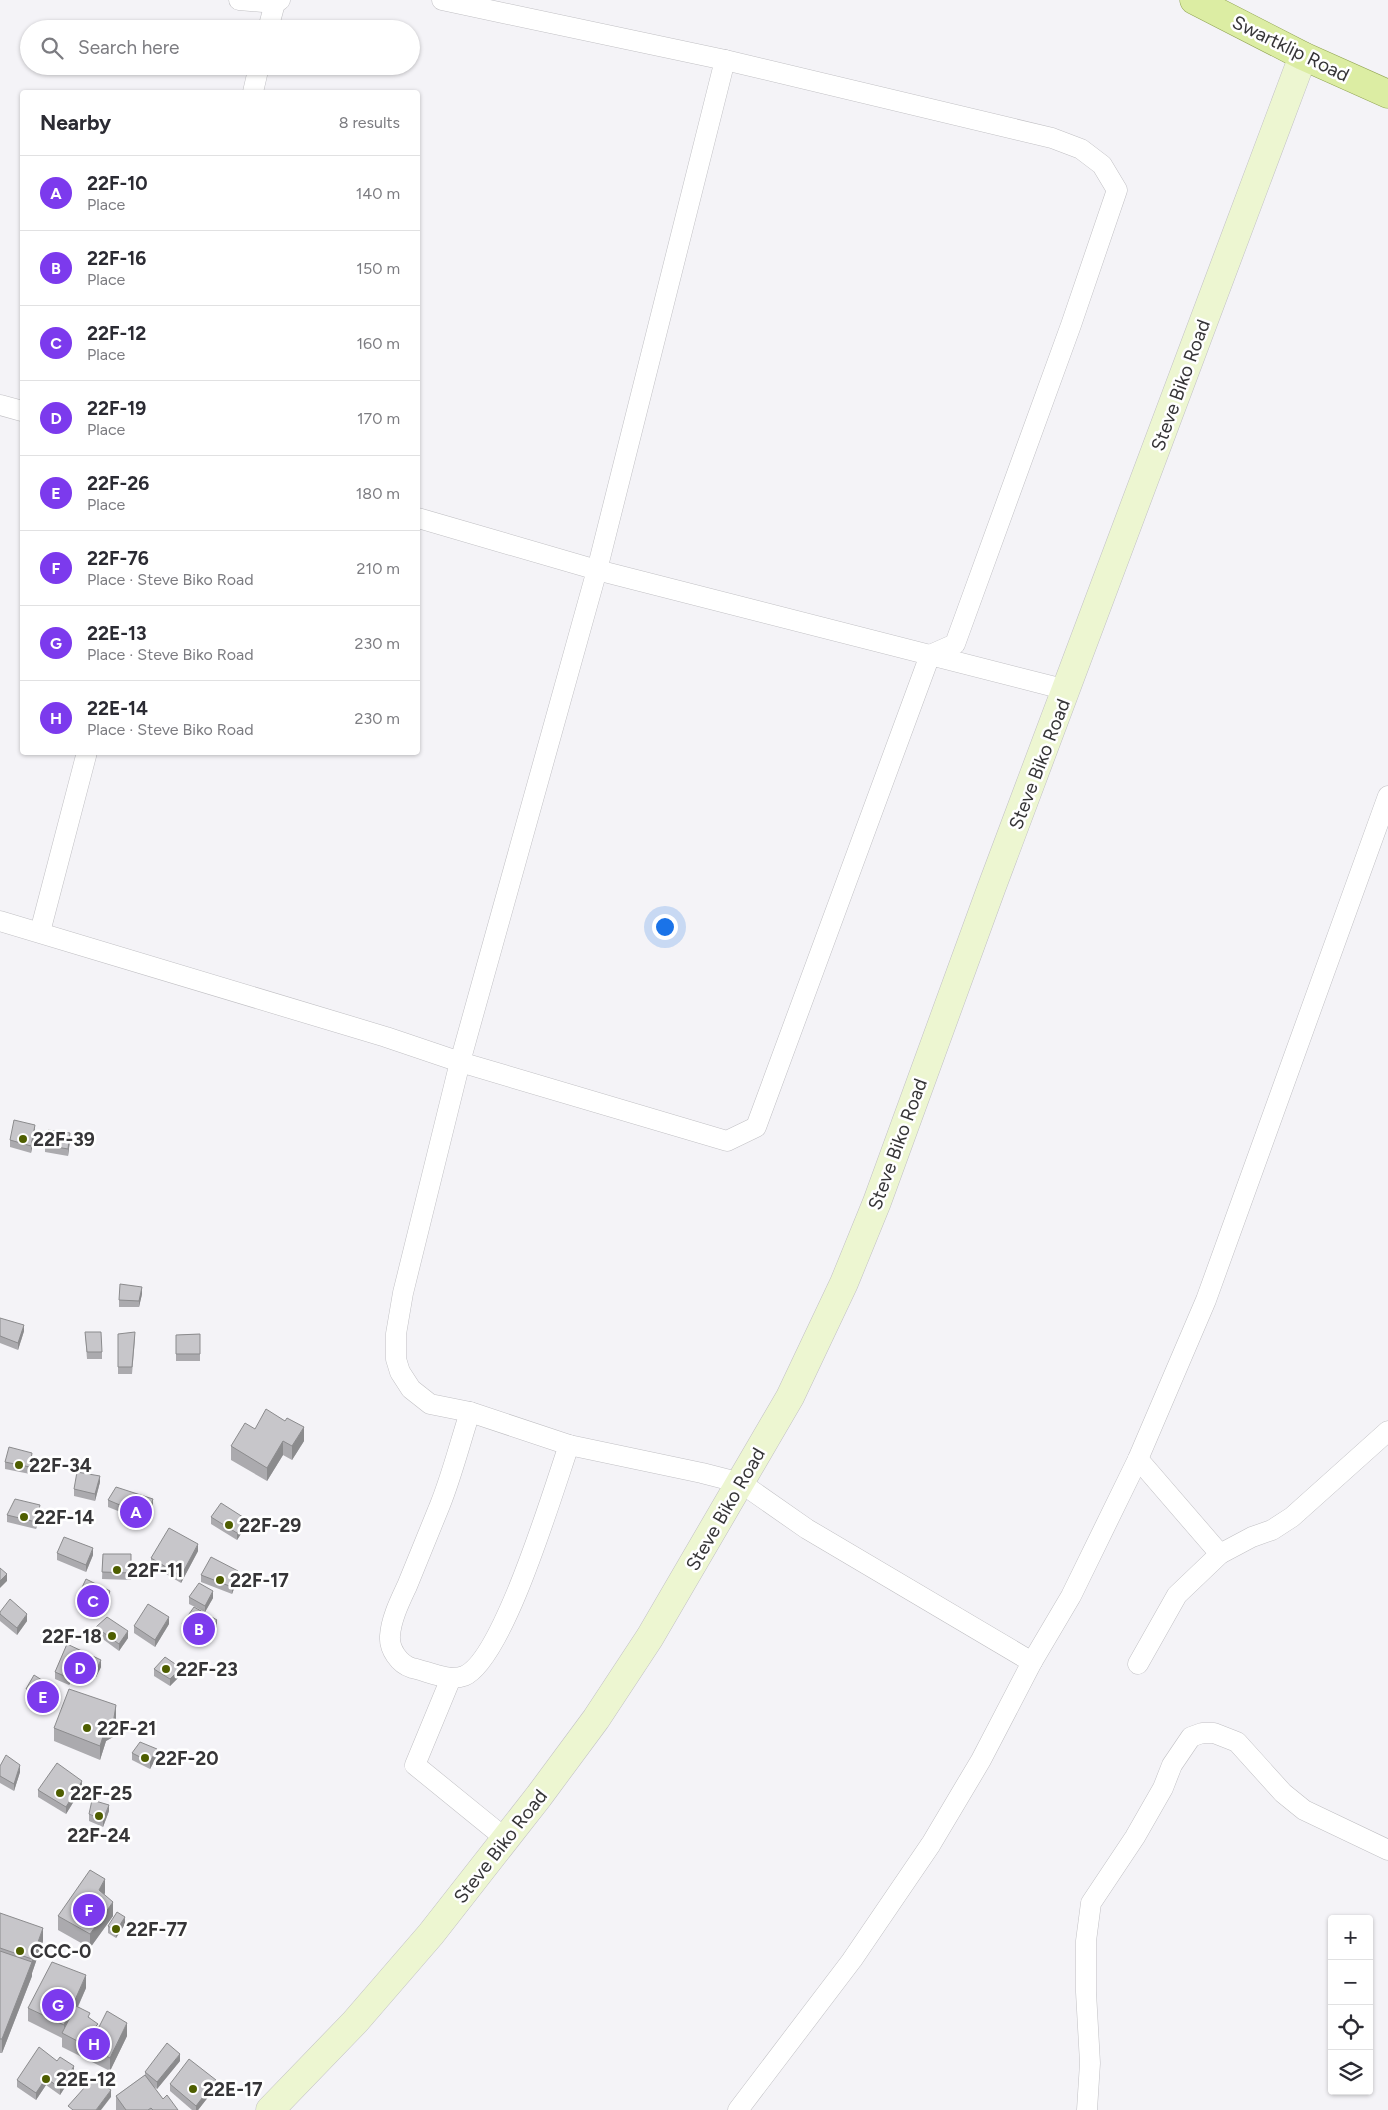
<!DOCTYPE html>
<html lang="en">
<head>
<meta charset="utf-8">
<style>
  :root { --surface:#fff; --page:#f7f7f7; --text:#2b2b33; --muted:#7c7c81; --line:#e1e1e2; --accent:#7c3aed }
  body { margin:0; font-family:Figtree,sans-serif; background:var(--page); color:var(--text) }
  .controls { position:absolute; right:15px; bottom:15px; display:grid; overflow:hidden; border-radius:5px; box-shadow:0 1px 4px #0004 }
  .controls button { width:45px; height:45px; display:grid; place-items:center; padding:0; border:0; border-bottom:1px solid var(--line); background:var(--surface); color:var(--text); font:25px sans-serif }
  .you { position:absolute; left:664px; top:926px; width:18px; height:18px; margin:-12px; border:4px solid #fff; border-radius:50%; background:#1a73e8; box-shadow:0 0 0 8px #1a73e833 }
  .badge { display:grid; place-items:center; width:32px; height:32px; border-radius:50%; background:var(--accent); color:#fff; font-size:16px; font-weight:700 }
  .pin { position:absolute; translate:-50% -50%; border:2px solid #fff; box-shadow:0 1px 5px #0006 }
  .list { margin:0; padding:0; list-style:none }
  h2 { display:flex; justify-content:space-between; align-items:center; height:65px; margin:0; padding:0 20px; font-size:21px }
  h2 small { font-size:16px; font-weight:400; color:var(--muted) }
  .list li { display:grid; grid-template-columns:32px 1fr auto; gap:15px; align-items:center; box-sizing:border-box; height:75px; padding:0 20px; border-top:1px solid var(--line) }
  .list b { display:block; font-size:19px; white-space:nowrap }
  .list p { margin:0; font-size:16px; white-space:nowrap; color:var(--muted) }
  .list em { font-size:16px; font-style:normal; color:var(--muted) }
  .icon { flex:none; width:28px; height:28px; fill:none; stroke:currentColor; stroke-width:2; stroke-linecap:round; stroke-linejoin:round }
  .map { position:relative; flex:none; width:1388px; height:2110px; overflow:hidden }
  .search { position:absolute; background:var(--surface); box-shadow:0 1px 4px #0004; left:20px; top:20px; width:400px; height:55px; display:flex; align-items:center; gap:12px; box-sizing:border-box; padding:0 18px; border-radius:28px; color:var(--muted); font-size:19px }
  .panel { position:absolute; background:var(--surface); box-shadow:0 1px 4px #0004; left:20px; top:90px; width:400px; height:665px; border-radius:5px }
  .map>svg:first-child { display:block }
</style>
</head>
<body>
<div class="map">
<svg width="1388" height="2110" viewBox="0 0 1388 2110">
  <rect width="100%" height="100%" fill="#f4f3f7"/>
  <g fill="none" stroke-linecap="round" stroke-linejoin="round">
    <defs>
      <g id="lane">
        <path d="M239,0L275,3L280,0"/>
        <path d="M268,29L275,3"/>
        <path d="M725,60L597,570L1067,690"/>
        <path d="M253,92L259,66"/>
        <path d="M0,405L22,411"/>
        <path d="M418,518L597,570L460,1062L403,1293L396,1334V1359L400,1372L411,1389L430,1404L470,1412L569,1445L702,1473L741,1483L807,1529L1032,1662"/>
        <path d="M0,921L386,1037L460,1062L727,1141L756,1127L930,655L955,644L1071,325L1117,190L1102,165L1081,149L1052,138L725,60L442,0"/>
        <path d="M40,932L87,752"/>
        <path d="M470,1412C460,1443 452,1475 440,1505C429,1532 418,1559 407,1586C400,1601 391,1619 390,1636C389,1649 399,1664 412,1668C427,1671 449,1682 464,1676C503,1660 553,1491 569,1445"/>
        <path d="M1138,1459L1220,1554"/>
        <path d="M1138,1664L1177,1595L1220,1554L1252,1537L1272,1530L1292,1517L1388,1431"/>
        <path d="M451,1678L415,1765L506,1839"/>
        <path d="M738,2110L852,1960L931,1844L981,1760L1032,1662L1071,1596L1138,1459L1206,1300L1388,796"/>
        <path d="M1087,2110L1090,2063L1086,1992V1941L1091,1903L1135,1837L1163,1788L1172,1765L1191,1737L1202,1733H1214L1237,1742L1283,1793L1304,1810L1388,1850"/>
      </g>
      <path id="secondary" d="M270,2110L355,2022L431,1934L539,1796L596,1719L650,1637L790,1397L844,1283L877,1202L991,889L1303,56"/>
      <path id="primary" d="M1194,0L1303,56L1388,94"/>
    </defs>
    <use href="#lane" stroke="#c1c0c4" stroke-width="21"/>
    <use href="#secondary" stroke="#c1c0c4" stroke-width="29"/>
    <use href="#primary" stroke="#92a556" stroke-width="29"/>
    <use href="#lane" stroke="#fff" stroke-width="20"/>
    <use href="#secondary" stroke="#edf6d1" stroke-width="28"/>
    <use href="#primary" stroke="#dceda3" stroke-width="28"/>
  </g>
  <g fill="#abaaae">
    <path d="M35,1132L31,1153L10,1147V1140Z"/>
    <path d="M70,1140L68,1156L45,1152V1145Z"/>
    <path d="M142,1294L139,1307H119V1300Z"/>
    <path d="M0,1318L24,1331L18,1350L0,1343Z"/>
    <path d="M85,1332L102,1352V1359H87Z"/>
    <path d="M118,1334L135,1339L132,1374H118Z"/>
    <path d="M200,1334V1361H176V1335Z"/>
    <path d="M255,1429L304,1441L292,1460L283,1455L267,1481L231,1460V1446Z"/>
    <path d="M32,1460L30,1474L5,1469V1462Z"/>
    <path d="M100,1482L95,1501L74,1496V1489Z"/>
    <path d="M108,1500L153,1506L146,1525L133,1523V1517L108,1507Z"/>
    <path d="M40,1511L36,1529L7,1522V1515Z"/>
    <path d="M211,1517L246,1526L237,1540L211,1524Z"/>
    <path d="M198,1551L181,1583L151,1565V1558Z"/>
    <path d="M57,1553L93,1555L86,1572L57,1560Z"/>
    <path d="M103,1554H131V1580L102,1579Z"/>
    <path d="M201,1575L238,1578L232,1594L201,1582Z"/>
    <path d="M189,1597L213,1598L205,1612L189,1604Z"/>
    <path d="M77,1598H110L100,1617L77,1605Z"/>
    <path d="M0,1612L27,1621L17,1635L0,1621Z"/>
    <path d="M169,1624L155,1647L134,1633V1626Z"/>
    <path d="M182,1624L217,1627L203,1644L182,1631Z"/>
    <path d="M96,1627L128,1638L119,1651L96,1634Z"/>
    <path d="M67,1644L101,1667L96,1677L77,1668L69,1685L55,1679V1672Z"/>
    <path d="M154,1669L181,1675L170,1686L154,1676Z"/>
    <path d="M26,1689L59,1698L49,1712L26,1696Z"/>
    <path d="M116,1718L113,1737L106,1741L100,1760L54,1741V1728Z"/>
    <path d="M132,1753L157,1756L150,1769L132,1760Z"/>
    <path d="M0,1766L20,1772L14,1791L0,1783Z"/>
    <path d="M82,1788L66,1814L38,1797V1790Z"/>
    <path d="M109,1811L103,1827L89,1821V1814Z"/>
    <path d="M105,1893L104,1895L113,1916L90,1948L58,1930V1916Z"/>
    <path d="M0,1914L43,1941L32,1973V1976L2,2053H0Z"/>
    <path d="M125,1924L116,1938L108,1933V1926Z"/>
    <path d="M86,1988L78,2007L90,2018L98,2027L127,2036L110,2071L62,2047V2038L28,2021V2008Z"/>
    <path d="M180,2061L157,2089L153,2086L163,2099L178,2110H116V2096L145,2075V2072Z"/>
    <path d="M74,2073L60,2095L46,2085L36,2100L17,2087V2080Z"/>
    <path d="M170,2084L216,2087L198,2110H192L170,2091Z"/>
  </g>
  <g fill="#8b8b8d">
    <path d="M35,1125V1132L31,1153V1146Z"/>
    <path d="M70,1133V1140L68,1156V1149Z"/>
    <path d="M142,1287V1294L139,1307V1301Z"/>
    <path d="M24,1325V1331L18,1350V1343Z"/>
    <path d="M304,1427V1441L292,1460V1446Z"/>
    <path d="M283,1441V1455L267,1481V1468Z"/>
    <path d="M32,1453V1460L30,1474V1467Z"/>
    <path d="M100,1476V1482L95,1501V1494Z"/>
    <path d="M153,1499V1506L146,1525V1519Z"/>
    <path d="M40,1505V1511L36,1529V1522Z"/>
    <path d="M246,1519V1526L237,1540V1533Z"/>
    <path d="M198,1544V1551L181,1583V1576Z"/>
    <path d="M93,1548V1555L86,1572V1565Z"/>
    <path d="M238,1571V1578L232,1594V1587Z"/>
    <path d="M7,1574V1581L0,1588V1581Z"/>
    <path d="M110,1591V1598L100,1617V1610Z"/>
    <path d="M213,1591V1598L205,1612V1606Z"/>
    <path d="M27,1614V1621L17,1635V1628Z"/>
    <path d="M169,1617V1624L155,1647V1640Z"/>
    <path d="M217,1620V1627L203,1644V1637Z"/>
    <path d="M128,1631V1638L119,1651V1644Z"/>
    <path d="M101,1660V1667L96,1677V1670Z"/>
    <path d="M77,1661V1668L69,1685V1678Z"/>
    <path d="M181,1668V1675L170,1686V1679Z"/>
    <path d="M59,1691V1698L49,1712V1705Z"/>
    <path d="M116,1705V1718L113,1737L106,1741L100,1760V1746L106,1727Z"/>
    <path d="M157,1749V1756L150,1769V1762Z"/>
    <path d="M20,1765V1772L14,1791V1784Z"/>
    <path d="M82,1781V1788L66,1814V1807Z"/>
    <path d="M109,1805V1811L103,1827V1820Z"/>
    <path d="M105,1879V1893L99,1904V1890Z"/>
    <path d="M113,1902V1916L90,1948V1934Z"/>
    <path d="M125,1917V1924L116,1938V1931Z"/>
    <path d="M43,1928V1941L32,1973V1959Z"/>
    <path d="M32,1962V1976L2,2053V2039Z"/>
    <path d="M86,1975V1988L65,2035L64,2034V2025Z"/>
    <path d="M127,2023V2036L110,2071V2058Z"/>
    <path d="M180,2054V2061L157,2089V2082Z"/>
    <path d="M74,2066V2073L60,2095V2088Z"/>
    <path d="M46,2078V2085L36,2100V2093Z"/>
    <path d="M216,2080V2087L198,2110H196V2106Z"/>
    <path d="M111,2090V2097L101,2110H96Z"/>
  </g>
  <g fill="#c7c6ca" stroke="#8b8b8d">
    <path d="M14,1120L35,1125L31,1146L10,1140Z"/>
    <path d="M48,1130L70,1133L68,1149L45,1145Z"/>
    <path d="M120,1284L142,1287L139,1301L119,1300Z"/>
    <path d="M0,1318L24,1325L18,1343L0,1336Z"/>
    <path d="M85,1332H101L102,1352H87Z"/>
    <path d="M135,1332L132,1367H118V1334Z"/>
    <path d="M200,1334V1354H176V1335Z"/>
    <path d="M266,1409L285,1421L287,1418L304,1427L292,1446L283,1441L267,1468L231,1446L245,1423L255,1429Z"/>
    <path d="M9,1447L32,1453L30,1467L5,1462Z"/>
    <path d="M77,1472L100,1476L95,1494L74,1489Z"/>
    <path d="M116,1487L153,1499L146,1519L133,1516L134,1511L108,1500Z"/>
    <path d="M15,1499L40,1505L36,1522L7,1515Z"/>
    <path d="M221,1503L246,1519L237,1533L211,1517Z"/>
    <path d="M169,1528L198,1544L181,1576L151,1558Z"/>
    <path d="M64,1537L93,1548L86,1565L57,1553Z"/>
    <path d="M103,1554H131V1573L102,1572Z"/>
    <path d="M211,1557L238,1571L232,1587L201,1575Z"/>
    <path d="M0,1568L7,1574L0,1581Z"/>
    <path d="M86,1579L110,1591L100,1610L77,1598Z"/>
    <path d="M199,1583L213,1591L205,1606L189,1597Z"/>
    <path d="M10,1599L27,1614L17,1628L0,1614V1612Z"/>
    <path d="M148,1604L169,1617L155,1640L134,1626Z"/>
    <path d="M194,1607L217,1620L203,1637L182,1624Z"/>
    <path d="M107,1617L128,1631L119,1644L96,1627Z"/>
    <path d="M67,1644L101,1660L96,1670L77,1661L69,1678L55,1672Z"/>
    <path d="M165,1657L181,1668L170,1679L154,1669Z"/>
    <path d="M34,1675L59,1691L49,1705L26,1689Z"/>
    <path d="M69,1689L116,1705L113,1724L106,1727L100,1746L54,1728Z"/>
    <path d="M140,1742L157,1749L150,1762L132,1753Z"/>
    <path d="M6,1755L20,1765L14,1784L0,1776V1766Z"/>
    <path d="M57,1763L82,1781L66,1807L38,1790Z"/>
    <path d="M92,1800L109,1805L103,1820L89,1814Z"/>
    <path d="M90,1870L105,1879L99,1890L113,1902L90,1934L58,1916Z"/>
    <path d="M117,1912L125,1917L116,1931L108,1926Z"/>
    <path d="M0,1913L43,1928L32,1959L0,1948Z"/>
    <path d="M0,1951L32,1962L2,2039H0Z"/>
    <path d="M52,1962L86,1975L64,2025L28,2008Z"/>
    <path d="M76,2006L90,2013L88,2017L98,2024L95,2027H99L107,2011L127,2023L110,2058L62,2033Z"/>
    <path d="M167,2043L180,2054L157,2082L145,2072Z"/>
    <path d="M39,2047L57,2061L60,2057L74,2066L60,2088L46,2078L36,2093L17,2080Z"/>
    <path d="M189,2059L216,2080L196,2106L170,2084Z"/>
    <path d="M145,2075L163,2099L167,2095L178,2110H153L151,2108L148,2110H126L116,2096Z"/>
    <path d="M93,2078L111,2090L96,2110H73L68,2106Z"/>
  </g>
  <g fill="#4e5e00" stroke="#fff" stroke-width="2">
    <circle cx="23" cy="1139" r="5"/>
    <circle cx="19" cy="1465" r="5"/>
    <circle cx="24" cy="1517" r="5"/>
    <circle cx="229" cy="1525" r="5"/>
    <circle cx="117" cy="1570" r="5"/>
    <circle cx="220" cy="1580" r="5"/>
    <circle cx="112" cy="1636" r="5"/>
    <circle cx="166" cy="1669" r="5"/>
    <circle cx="87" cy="1728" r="5"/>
    <circle cx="145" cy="1758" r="5"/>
    <circle cx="60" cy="1793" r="5"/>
    <circle cx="99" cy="1816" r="5"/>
    <circle cx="116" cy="1929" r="5"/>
    <circle cx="20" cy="1951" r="5"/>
    <circle cx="46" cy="2079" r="5"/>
    <circle cx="193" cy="2089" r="5"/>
  </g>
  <g text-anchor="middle" stroke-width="5" stroke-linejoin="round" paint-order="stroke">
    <g font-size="19" fill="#363537" stroke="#fff">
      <text transform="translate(1291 48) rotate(26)" y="7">Swartklip Road</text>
      <text transform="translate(1180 385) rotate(-70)" y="7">Steve Biko Road</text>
      <text transform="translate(1039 764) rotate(-69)" y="7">Steve Biko Road</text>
      <text transform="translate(897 1144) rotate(-70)" y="7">Steve Biko Road</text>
      <text transform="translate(725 1509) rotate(-60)" y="7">Steve Biko Road</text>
      <text transform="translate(500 1846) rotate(-52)" y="7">Steve Biko Road</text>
    </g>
    <g font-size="19" font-weight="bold" fill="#363537" stroke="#fff" text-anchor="start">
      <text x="33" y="1146">22F-39</text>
      <text x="29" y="1472">22F-34</text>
      <text x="34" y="1524">22F-14</text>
      <text x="239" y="1532">22F-29</text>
      <text x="127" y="1577">22F-11</text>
      <text x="230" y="1587">22F-17</text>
      <text x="102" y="1643" text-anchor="end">22F-18</text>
      <text x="176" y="1676">22F-23</text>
      <text x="97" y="1735">22F-21</text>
      <text x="155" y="1765">22F-20</text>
      <text x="70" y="1800">22F-25</text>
      <text x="99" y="1842" text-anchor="middle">22F-24</text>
      <text x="126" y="1936">22F-77</text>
      <text x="30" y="1958">CCC-0</text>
      <text x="56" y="2086">22E-12</text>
      <text x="203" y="2096">22E-17</text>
    </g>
  </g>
</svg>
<div class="controls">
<button>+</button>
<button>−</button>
<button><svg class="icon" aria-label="locate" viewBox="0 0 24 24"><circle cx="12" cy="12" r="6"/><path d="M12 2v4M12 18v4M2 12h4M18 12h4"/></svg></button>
<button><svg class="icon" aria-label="layers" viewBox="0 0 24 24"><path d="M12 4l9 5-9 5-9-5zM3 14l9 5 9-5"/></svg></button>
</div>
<div class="you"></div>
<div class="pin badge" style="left:136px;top:1512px">A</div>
<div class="pin badge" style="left:199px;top:1629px">B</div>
<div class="pin badge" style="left:93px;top:1601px">C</div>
<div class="pin badge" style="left:80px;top:1668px">D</div>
<div class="pin badge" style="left:43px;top:1697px">E</div>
<div class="pin badge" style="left:89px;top:1910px">F</div>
<div class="pin badge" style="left:58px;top:2005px">G</div>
<div class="pin badge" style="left:94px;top:2044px">H</div>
<div class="search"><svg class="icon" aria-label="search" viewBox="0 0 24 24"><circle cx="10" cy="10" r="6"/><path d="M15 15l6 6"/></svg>Search here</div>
<section class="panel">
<h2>Nearby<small>8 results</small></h2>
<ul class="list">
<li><span class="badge">A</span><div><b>22F-10</b><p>Place</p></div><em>140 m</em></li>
<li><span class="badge">B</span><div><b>22F-16</b><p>Place</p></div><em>150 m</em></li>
<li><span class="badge">C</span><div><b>22F-12</b><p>Place</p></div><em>160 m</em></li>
<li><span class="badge">D</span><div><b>22F-19</b><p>Place</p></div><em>170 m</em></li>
<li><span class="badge">E</span><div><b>22F-26</b><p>Place</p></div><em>180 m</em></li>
<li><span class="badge">F</span><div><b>22F-76</b><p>Place · Steve Biko Road</p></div><em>210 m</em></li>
<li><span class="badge">G</span><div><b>22E-13</b><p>Place · Steve Biko Road</p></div><em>230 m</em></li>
<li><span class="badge">H</span><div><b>22E-14</b><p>Place · Steve Biko Road</p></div><em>230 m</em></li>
</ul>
</section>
</div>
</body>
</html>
